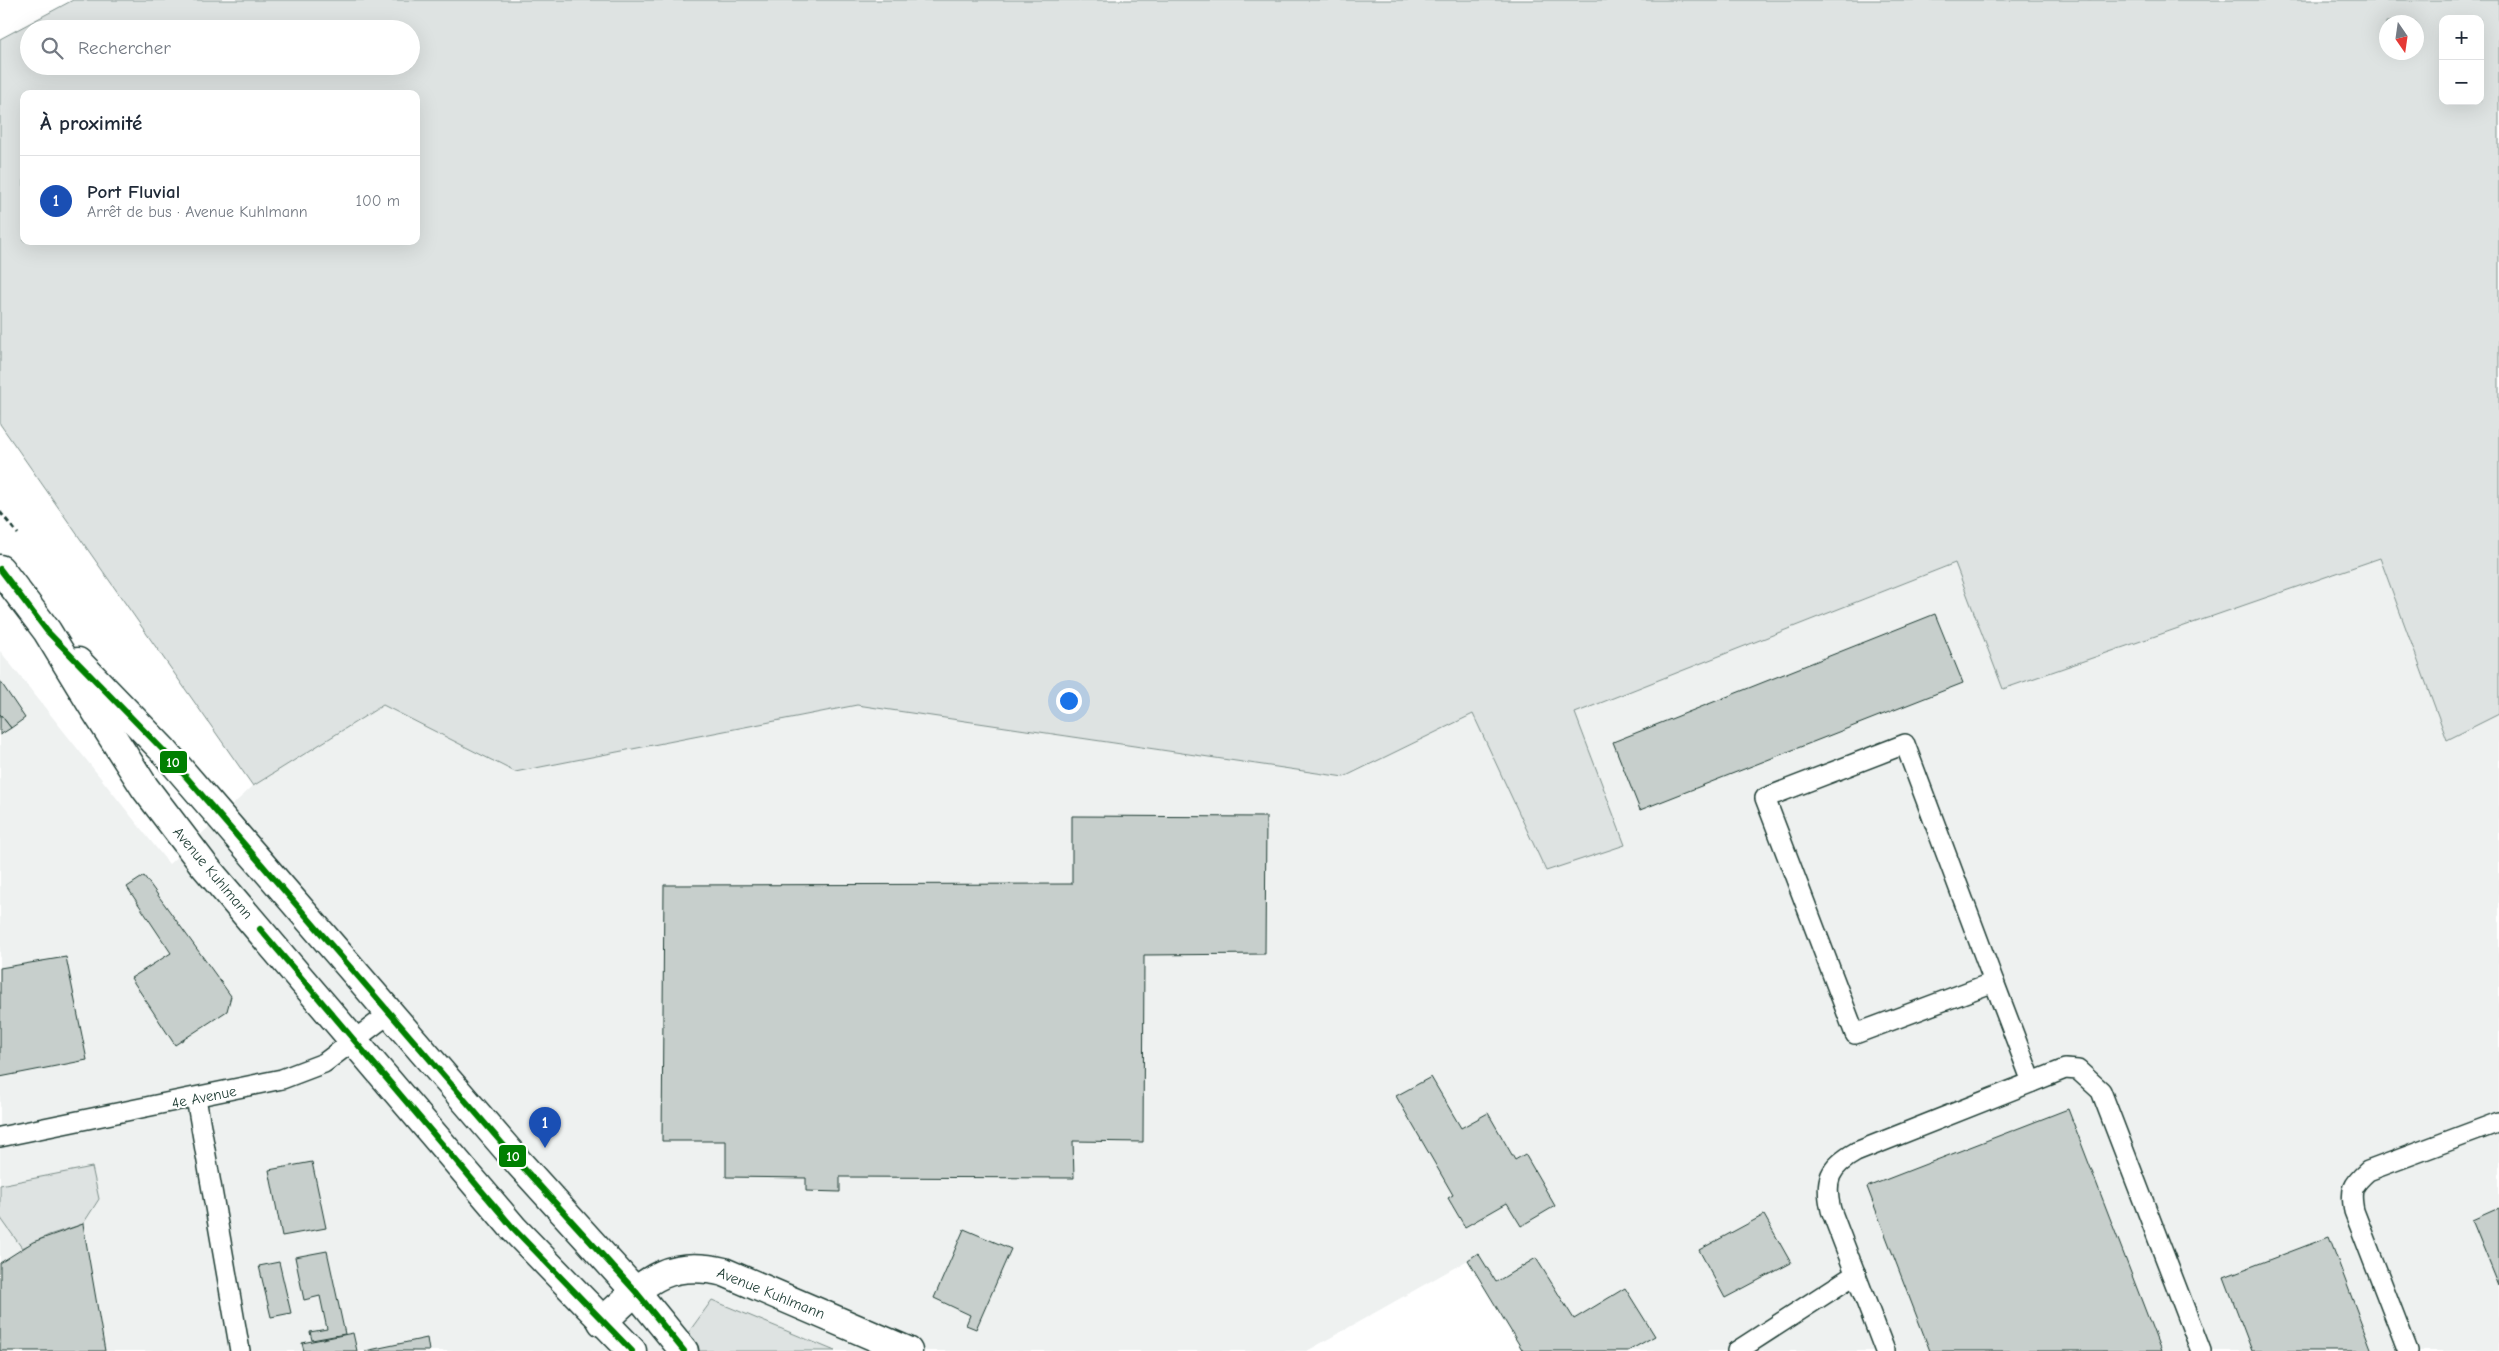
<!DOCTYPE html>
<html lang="fr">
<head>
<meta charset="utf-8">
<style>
  :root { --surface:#fff; --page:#f6f6f7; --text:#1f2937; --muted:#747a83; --line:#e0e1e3; --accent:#1f6fb2 }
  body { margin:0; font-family:"Comic Neue",sans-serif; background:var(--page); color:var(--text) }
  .controls { position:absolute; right:15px; top:15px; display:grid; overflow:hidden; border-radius:10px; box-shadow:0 5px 20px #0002 }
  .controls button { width:45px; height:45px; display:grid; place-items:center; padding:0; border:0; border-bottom:1px solid var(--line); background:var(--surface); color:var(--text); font:25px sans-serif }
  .compass { position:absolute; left:2379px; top:15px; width:45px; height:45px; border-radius:50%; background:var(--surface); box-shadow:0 5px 20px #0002; rotate:167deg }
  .you { position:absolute; left:1068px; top:700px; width:18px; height:18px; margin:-12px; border:4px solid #fff; border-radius:50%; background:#1a73e8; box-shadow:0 0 0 8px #1a73e833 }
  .badge { display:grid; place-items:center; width:32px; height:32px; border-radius:50%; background:var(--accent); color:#fff; font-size:16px; font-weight:700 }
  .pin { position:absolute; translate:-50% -41px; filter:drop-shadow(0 1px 2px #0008) }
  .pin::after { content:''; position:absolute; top:26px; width:18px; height:15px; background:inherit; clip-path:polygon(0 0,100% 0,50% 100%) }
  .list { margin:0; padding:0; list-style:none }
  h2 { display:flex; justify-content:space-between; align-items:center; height:65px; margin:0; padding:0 20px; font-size:21px }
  h2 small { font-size:16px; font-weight:400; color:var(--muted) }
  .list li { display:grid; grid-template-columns:32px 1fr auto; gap:15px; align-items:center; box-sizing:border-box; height:90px; padding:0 20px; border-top:1px solid var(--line) }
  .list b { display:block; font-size:19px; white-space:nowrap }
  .list p { margin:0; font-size:16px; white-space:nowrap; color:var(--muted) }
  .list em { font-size:16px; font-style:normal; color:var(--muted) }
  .icon { flex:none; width:28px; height:28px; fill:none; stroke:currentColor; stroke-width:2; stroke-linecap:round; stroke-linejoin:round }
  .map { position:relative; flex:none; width:2499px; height:1351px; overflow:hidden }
  .search { position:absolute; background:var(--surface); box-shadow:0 5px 20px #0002; left:20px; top:20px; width:400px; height:55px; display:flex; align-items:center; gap:12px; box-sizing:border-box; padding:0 18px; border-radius:28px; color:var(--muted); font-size:19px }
  .panel { position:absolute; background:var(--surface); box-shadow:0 5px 20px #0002; left:20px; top:90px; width:400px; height:155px; border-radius:10px }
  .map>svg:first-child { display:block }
</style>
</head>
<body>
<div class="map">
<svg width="2499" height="1351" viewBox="0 0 2499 1351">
  <rect width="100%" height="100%" fill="#fff"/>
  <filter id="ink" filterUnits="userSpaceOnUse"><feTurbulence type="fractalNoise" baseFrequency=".02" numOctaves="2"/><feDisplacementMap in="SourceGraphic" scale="10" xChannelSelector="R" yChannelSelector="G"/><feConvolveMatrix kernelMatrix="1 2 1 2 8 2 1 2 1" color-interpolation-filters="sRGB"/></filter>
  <g filter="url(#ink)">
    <path fill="#eef1f0" d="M2380,558L2447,739L2499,714V1351H1523L1468,1260L1307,1351H835L712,1300L675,1351H0V651L169,864L253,786L383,705L515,772L857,705L1344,777L1473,714L1625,845L1575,713L1956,563L2003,689Z"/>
    <g fill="#dee3e2" stroke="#7e908b" fill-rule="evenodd">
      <path d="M73,0H2499V714L2447,740L2380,558L2003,689L1955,563L1575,713L1625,845L1546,871L1473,714L1344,777L857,705L515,772L383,705L253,786L0,424V39ZM2443,19H2480V101H2443ZM2416,22V52H2386V22ZM29,29H411V66H29ZM24,94H416V241H24Z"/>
      <path d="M92,1167L99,1199L83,1224L49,1235L22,1248L0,1217V1185Z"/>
      <path d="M712,1300L835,1351H675Z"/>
    </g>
    <g fill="#c7cfcc" stroke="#1f3d34">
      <path d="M1935,614L1963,683L1640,810L1613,742Z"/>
      <path d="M0,681L25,718L11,728L0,714Z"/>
      <path d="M0,714L11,728L0,735Z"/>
      <path d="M1072,816L1266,817L1265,954L1144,955L1143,1142L1073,1141L1074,1178L840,1177V1192L806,1191V1178L726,1177V1141H662L664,885L1072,884Z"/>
      <path d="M144,876L231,996L227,1011L175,1045L131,978L171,953L127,887Z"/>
      <path d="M66,957L87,1060L0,1077V968Z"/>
      <path d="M1431,1077L1461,1128L1488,1113L1515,1160L1525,1154L1555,1206L1521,1226L1507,1203L1465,1227L1448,1198L1453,1195L1396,1096Z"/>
      <path d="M2068,1109L2161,1351H1930L1867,1187Z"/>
      <path d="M312,1162L326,1228L282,1236L269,1170Z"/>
      <path d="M2499,1208V1286L2472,1220Z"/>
      <path d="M1764,1215L1791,1263L1725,1298L1699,1250Z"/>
      <path d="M83,1224L105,1351H0V1263L33,1242Z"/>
      <path d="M964,1229L1011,1249L976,1329L966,1325L970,1315L934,1298Z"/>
      <path d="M2329,1237L2372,1351H2252L2224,1277Z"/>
      <path d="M327,1251L345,1334L312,1340L310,1332L327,1329L320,1296L304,1300L295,1257Z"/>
      <path d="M1478,1253L1496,1282L1536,1258L1574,1319L1625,1288L1655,1336L1628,1351H1523L1468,1260Z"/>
      <path d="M279,1262L291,1313L271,1317L259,1266Z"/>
      <path d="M353,1333L357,1351H304L302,1343Z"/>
      <path d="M427,1338L429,1351H365Z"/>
    </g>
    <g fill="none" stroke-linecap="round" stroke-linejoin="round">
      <defs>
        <g id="service">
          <path d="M1905,744L1994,982L1855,1034L1765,798Z"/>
          <path d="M1994,982L2032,1082"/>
          <path d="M196,1098L240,1351"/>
          <path d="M0,1137L282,1079L324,1063L390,1013"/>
          <path d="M1737,1351L1856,1274"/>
          <path d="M1885,1351L1831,1210C1824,1180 1829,1167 1856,1152L2065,1069L2078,1070L2101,1091L2201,1351"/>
          <path d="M2408,1351L2354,1211C2350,1190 2352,1185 2368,1171L2499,1122"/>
        </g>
        <path id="minor" d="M602,1322C644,1284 663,1258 724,1272L908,1351"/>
        <g id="tertiary">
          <path d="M0,569L47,631L92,705L145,788L203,864L514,1229L632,1351"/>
          <path d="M78,662L163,750L519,1163L636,1292L684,1351"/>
        </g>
      </defs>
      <use href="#service" stroke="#1f3d34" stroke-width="22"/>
      <use href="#minor" stroke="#1f3d34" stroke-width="31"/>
      <use href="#tertiary" stroke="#1f3d34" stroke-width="31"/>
      <path stroke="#1f3d34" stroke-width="3" stroke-dasharray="5 4" stroke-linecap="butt" d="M0,512L18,534"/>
      <use href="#service" stroke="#fff" stroke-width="19"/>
      <use href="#minor" stroke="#fff" stroke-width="28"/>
      <use href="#tertiary" stroke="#fff" stroke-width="28"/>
      <defs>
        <g id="bus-1">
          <path d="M0,569L47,631L163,750L519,1163L636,1292L684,1351"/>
          <path d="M260,929L514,1229L632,1351"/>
        </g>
      </defs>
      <use href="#bus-1" stroke="#fff" stroke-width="10"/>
      <use href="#bus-1" stroke="#008001" stroke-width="6"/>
    </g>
  </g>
  <g text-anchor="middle" stroke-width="4" stroke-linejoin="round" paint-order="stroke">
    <g font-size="15" fill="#1f3d34" stroke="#fff">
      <text transform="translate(213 873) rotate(50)" y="5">Avenue Kuhlmann</text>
      <text transform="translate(204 1097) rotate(-11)" y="5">4e Avenue</text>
      <text transform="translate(771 1293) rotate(22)" y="5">Avenue Kuhlmann</text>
    </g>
  </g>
  <g stroke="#fff" stroke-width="2">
    <rect x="159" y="750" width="29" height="24" rx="5" fill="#008001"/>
    <rect x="498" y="1144" width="29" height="24" rx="5" fill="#008001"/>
  </g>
  <g font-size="14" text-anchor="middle" font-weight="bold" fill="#fff">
    <text x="173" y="767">10</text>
    <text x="513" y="1161">10</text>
  </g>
</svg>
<div class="controls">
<button>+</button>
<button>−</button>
</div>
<svg class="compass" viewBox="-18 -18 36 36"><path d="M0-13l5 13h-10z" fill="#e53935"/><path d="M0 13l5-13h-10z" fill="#747a83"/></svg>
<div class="you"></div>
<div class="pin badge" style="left:545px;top:1148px;background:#1a4fb4">1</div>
<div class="search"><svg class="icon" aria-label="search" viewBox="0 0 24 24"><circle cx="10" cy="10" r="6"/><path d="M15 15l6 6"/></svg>Rechercher</div>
<section class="panel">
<h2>À proximité<small></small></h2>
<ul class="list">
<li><span class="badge" style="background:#1a4fb4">1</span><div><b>Port Fluvial</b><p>Arrêt de bus · Avenue Kuhlmann</p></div><em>100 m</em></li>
</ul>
</section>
</div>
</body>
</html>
